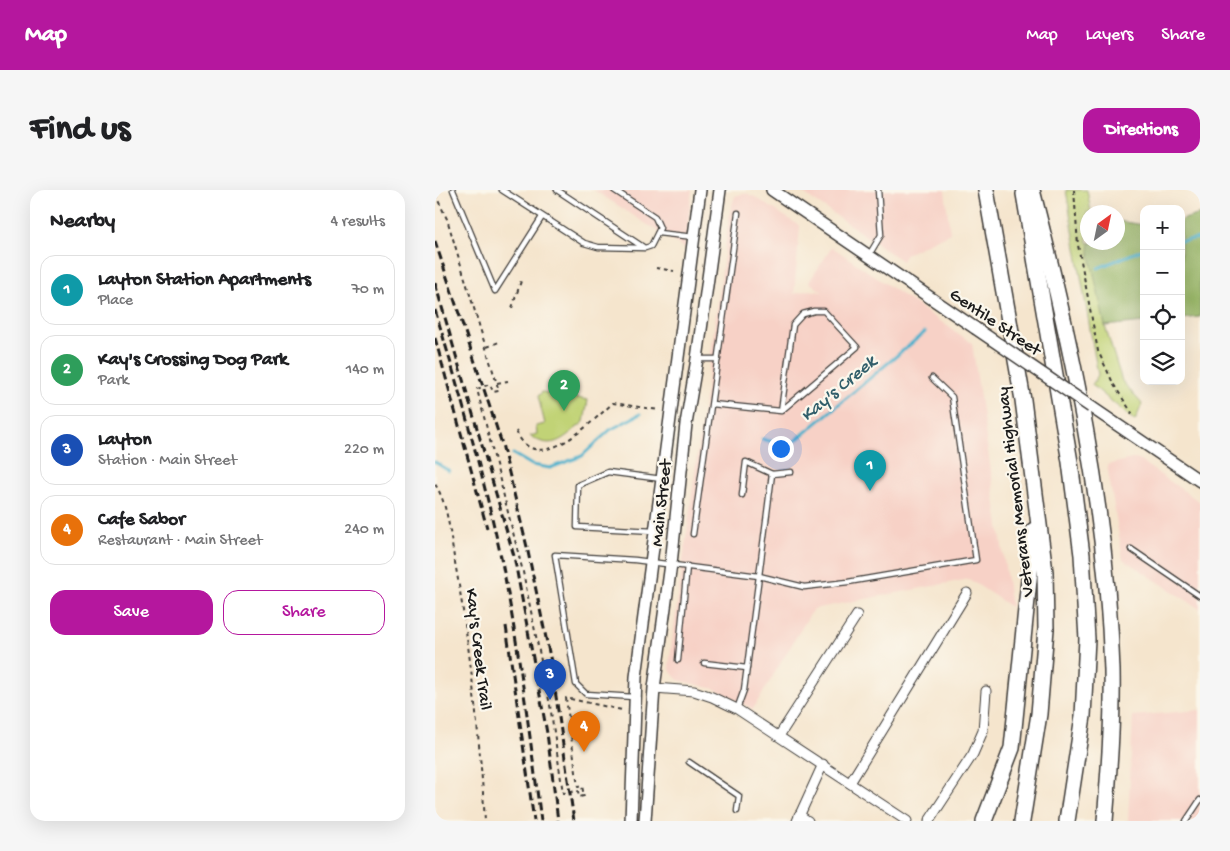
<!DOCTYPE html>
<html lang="en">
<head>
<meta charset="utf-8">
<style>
  :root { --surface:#fff; --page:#f6f6f6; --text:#202124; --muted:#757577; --line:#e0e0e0; --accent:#b5179e }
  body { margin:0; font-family:"Gochi Hand",sans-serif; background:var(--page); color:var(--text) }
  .controls { position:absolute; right:15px; top:15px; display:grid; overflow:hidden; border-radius:10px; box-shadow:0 5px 20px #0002 }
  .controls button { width:45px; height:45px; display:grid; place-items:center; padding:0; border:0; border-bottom:1px solid var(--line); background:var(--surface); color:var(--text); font:25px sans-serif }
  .compass { position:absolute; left:645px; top:15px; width:45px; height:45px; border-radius:50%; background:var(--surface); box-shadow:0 5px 20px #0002; rotate:33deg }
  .you { position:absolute; left:345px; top:258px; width:18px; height:18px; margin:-12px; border:4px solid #fff; border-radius:50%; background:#1a73e8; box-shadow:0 0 0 8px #1a73e833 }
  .badge { display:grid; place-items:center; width:32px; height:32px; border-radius:50%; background:var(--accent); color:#fff; font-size:16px; font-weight:700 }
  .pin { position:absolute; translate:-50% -41px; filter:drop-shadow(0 1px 2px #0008) }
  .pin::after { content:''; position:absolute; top:26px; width:18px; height:15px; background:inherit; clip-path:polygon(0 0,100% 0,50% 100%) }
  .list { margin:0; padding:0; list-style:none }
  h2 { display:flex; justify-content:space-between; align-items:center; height:65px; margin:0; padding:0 20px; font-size:21px }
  h2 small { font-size:16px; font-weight:400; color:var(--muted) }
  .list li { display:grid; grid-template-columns:32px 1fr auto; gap:15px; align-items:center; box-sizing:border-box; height:70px; margin:0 10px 10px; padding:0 10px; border:1px solid var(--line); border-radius:15px }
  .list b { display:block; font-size:19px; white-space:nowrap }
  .list p { margin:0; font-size:16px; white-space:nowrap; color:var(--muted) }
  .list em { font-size:16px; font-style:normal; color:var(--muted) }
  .actions { display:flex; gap:10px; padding:15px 20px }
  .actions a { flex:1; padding:11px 0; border:1px solid var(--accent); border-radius:15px; text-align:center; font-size:18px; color:var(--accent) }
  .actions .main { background:var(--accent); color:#fff }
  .icon { flex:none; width:28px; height:28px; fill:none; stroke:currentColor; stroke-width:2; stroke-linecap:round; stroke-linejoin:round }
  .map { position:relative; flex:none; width:765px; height:631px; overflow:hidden; border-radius:15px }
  header { display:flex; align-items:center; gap:30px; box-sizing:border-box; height:70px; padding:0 25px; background:var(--accent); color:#fff }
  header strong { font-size:24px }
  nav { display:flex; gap:28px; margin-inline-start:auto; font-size:18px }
  .intro { display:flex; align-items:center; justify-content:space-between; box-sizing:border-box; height:120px; padding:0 30px }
  h1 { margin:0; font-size:35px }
  .button { padding:12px 22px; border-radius:15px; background:var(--accent); color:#fff; font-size:18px; font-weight:700 }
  main { display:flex; gap:30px; padding:0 30px }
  aside { flex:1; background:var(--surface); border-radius:15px; box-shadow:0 5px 20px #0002 }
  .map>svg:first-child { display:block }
</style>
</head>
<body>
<header>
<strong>Map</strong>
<nav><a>Map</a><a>Layers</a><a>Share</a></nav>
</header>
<div class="intro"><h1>Find us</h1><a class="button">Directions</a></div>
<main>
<aside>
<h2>Nearby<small>4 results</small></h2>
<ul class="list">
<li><span class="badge" style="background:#0f9aa8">1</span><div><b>Layton Station Apartments</b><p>Place</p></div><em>70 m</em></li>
<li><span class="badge" style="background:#2e9e5b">2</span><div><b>Kay's Crossing Dog Park</b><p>Park</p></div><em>140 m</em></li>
<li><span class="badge" style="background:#1a4fb4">3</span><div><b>Layton</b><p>Station · Main Street</p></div><em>220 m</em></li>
<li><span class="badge" style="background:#e8710a">4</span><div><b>Cafe Sabor</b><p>Restaurant · Main Street</p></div><em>240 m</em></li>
</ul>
<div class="actions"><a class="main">Save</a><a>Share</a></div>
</aside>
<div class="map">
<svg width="765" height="631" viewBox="0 0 765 631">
  <rect width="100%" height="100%" fill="#fbf7ec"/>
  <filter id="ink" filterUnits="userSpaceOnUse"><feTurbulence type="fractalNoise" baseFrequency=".02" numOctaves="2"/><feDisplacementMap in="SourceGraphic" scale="10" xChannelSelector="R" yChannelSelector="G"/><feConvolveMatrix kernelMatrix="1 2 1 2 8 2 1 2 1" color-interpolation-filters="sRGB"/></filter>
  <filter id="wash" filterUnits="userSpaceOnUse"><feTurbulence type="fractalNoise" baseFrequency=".0096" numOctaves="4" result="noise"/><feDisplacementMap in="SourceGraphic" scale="20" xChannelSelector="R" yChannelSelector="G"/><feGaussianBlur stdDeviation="1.12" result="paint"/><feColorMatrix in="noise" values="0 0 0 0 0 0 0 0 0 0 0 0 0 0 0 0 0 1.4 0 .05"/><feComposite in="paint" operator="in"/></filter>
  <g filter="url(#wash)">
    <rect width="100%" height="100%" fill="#f5e5cd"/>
    <g fill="#f7d1c6">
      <path d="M159,0H257L250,59Z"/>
      <path d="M364,0H510L515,43L471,64L467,71Z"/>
      <path d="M310,3L320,7L365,36L359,104L374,100L388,102L374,92L397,57L537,153L576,417L534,389L378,419L318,519L280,499L243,490L236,482L234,475L295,21L300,6Z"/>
      <path d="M701,268L765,312V419L688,369L672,275Z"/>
      <path d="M765,520V631H693L698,526Z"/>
    </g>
    <g fill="#c1d376" stroke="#6e7849">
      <path d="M631,0H652L656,22H652V52L660,53L670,136L687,191L707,214L700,231L657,195L663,185Z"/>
      <path d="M107,202L153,210L149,232C129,247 119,262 95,246L102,244L101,236L110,234L103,206Z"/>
    </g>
    <g fill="#98b567" stroke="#5a6842">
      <path d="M765,24V127L746,129V30Z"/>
      <path d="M683,31L709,35V132L670,136L654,61L655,53L682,52Z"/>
    </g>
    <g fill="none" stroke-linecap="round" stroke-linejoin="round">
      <g stroke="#4db1cc" stroke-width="3">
        <path d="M746,51L765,48"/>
        <path d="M663,78L709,59"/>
        <path d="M327,249L354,256L490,142"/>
        <path d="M78,264L97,275L115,278L147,266L175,240L205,224"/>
        <path d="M0,272L14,281"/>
      </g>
    </g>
  </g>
  <g filter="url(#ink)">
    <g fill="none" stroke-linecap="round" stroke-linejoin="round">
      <defs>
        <g id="lane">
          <path d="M18,0L60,101L107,27"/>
          <path d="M67,0L149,53L163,57L210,58L216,56L225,38L220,27L179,0"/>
          <path d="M122,0L208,57"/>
          <path d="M223,43L259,47"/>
          <path d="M434,65L446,45L443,0"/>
          <path d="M262,169H283"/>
          <path d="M277,214L346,221L422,157L389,121H379L368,124L358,135L346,221"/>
          <path d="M307,305L311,272L337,284L356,282"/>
          <path d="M219,341L142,337L143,295L173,282L227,289"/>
          <path d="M258,344L303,23"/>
          <path d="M696,359L765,406"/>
          <path d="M243,470L252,376"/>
          <path d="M269,473L312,478"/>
          <path d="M199,507L151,504L141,494L120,365L200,370L324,386L337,284"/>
          <path d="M302,519L309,500L324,386L369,397L413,392L541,370L517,207L497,188"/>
          <path d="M254,572L304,606L302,621"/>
          <path d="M751,631L765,610"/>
        </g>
        <g id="street">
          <path d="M219,498L259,501L277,507L302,519L472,631"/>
          <path d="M344,546L422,425"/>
          <path d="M415,593L532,403"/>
          <path d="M364,625L373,631"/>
          <path d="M362,631L388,574"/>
          <path d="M494,631L538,564L548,541L551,501"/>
        </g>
        <g id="secondary">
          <path d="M337,0L540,138"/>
          <path d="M656,217L765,291"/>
          <path d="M196,631L201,487L265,0"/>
          <path d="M210,631L219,498L236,374L251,234L262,169L285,0"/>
        </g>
        <g id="highway">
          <path d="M551,0L588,210L610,382L611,439L604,524L587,631"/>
          <path d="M597,0C637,156 672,318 677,480C678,530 674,581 670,631"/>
          <path d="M589,4L635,272L647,365L652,449L648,526L632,631"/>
          <path d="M549,631L577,558L599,340"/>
        </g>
      </defs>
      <use href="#lane" stroke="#3d3a37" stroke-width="7"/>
      <use href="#street" stroke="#3d3a37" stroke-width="11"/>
      <use href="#secondary" stroke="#3d3a37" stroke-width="14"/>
      <use href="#highway" stroke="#3d3a37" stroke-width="18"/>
      <g stroke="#3d3a37" stroke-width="2" stroke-dasharray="4 4" stroke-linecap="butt">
        <path d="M639,0L643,55L663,161L679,195L697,223L694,227"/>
        <path d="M0,4L12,29L64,201L58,202L55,194L42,199L88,382L115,515L128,603L143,601L144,607L149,606L147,596L143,597L131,508L187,520"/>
        <path d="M221,78L239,81"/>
        <path d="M77,118L87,88"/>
        <path d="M52,157L64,152"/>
        <path d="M62,193L73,191"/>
        <path d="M81,241C102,289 156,232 178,213L224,220"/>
        <path d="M0,294C13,314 15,344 19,367C35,454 44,542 50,631"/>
      </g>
      <use href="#lane" stroke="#fff" stroke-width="4.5"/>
      <use href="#street" stroke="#fff" stroke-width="9"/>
      <use href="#secondary" stroke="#fff" stroke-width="11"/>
      <use href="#highway" stroke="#fff" stroke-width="15"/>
      <g stroke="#1c1c1c" stroke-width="3" stroke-dasharray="8 4" stroke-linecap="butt">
        <path d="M0,51L67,254L92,357L116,472L139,631"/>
        <path d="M0,93L79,366L112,543L123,631"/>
        <path d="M0,120C24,199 46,278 64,358C83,448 94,540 106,631"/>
        <path d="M0,148L52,338"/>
        <path d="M71,436L99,631"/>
      </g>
      <defs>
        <path id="secondary-bridge" d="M540,138L656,217"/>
      </defs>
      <use href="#secondary-bridge" stroke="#3d3a37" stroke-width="14" stroke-linecap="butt"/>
      <use href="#secondary-bridge" stroke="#fff" stroke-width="11"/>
    </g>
  </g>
  <g text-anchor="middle" stroke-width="4.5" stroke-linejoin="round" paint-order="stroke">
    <g font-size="18" fill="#1c1c1c" stroke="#fbf7ec">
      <text transform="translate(561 131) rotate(34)" y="6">Gentile Street</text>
      <text transform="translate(579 302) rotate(-97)" y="6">Veterans Memorial Highway</text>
      <text transform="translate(225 313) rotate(-84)" y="6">Main Street</text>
      <text transform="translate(45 459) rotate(83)" y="6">Kay's Creek Trail</text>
    </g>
    <g font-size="19" font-style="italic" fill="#325f6b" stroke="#fbf7ec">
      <text transform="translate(402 197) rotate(-40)" y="7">Kay's Creek</text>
    </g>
  </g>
</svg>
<div class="controls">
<button>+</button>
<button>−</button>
<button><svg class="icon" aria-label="locate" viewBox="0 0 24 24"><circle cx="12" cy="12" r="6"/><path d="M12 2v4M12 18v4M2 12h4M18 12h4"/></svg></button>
<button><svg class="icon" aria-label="layers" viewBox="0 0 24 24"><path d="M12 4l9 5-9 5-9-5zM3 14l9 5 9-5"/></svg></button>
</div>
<svg class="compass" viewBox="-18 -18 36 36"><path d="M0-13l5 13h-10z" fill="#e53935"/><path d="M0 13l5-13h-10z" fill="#757577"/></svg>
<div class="you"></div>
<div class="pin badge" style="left:435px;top:301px;background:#0f9aa8">1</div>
<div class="pin badge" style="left:129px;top:221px;background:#2e9e5b">2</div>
<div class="pin badge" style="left:115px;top:510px;background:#1a4fb4">3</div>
<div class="pin badge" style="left:149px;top:562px;background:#e8710a">4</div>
</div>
</main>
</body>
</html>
